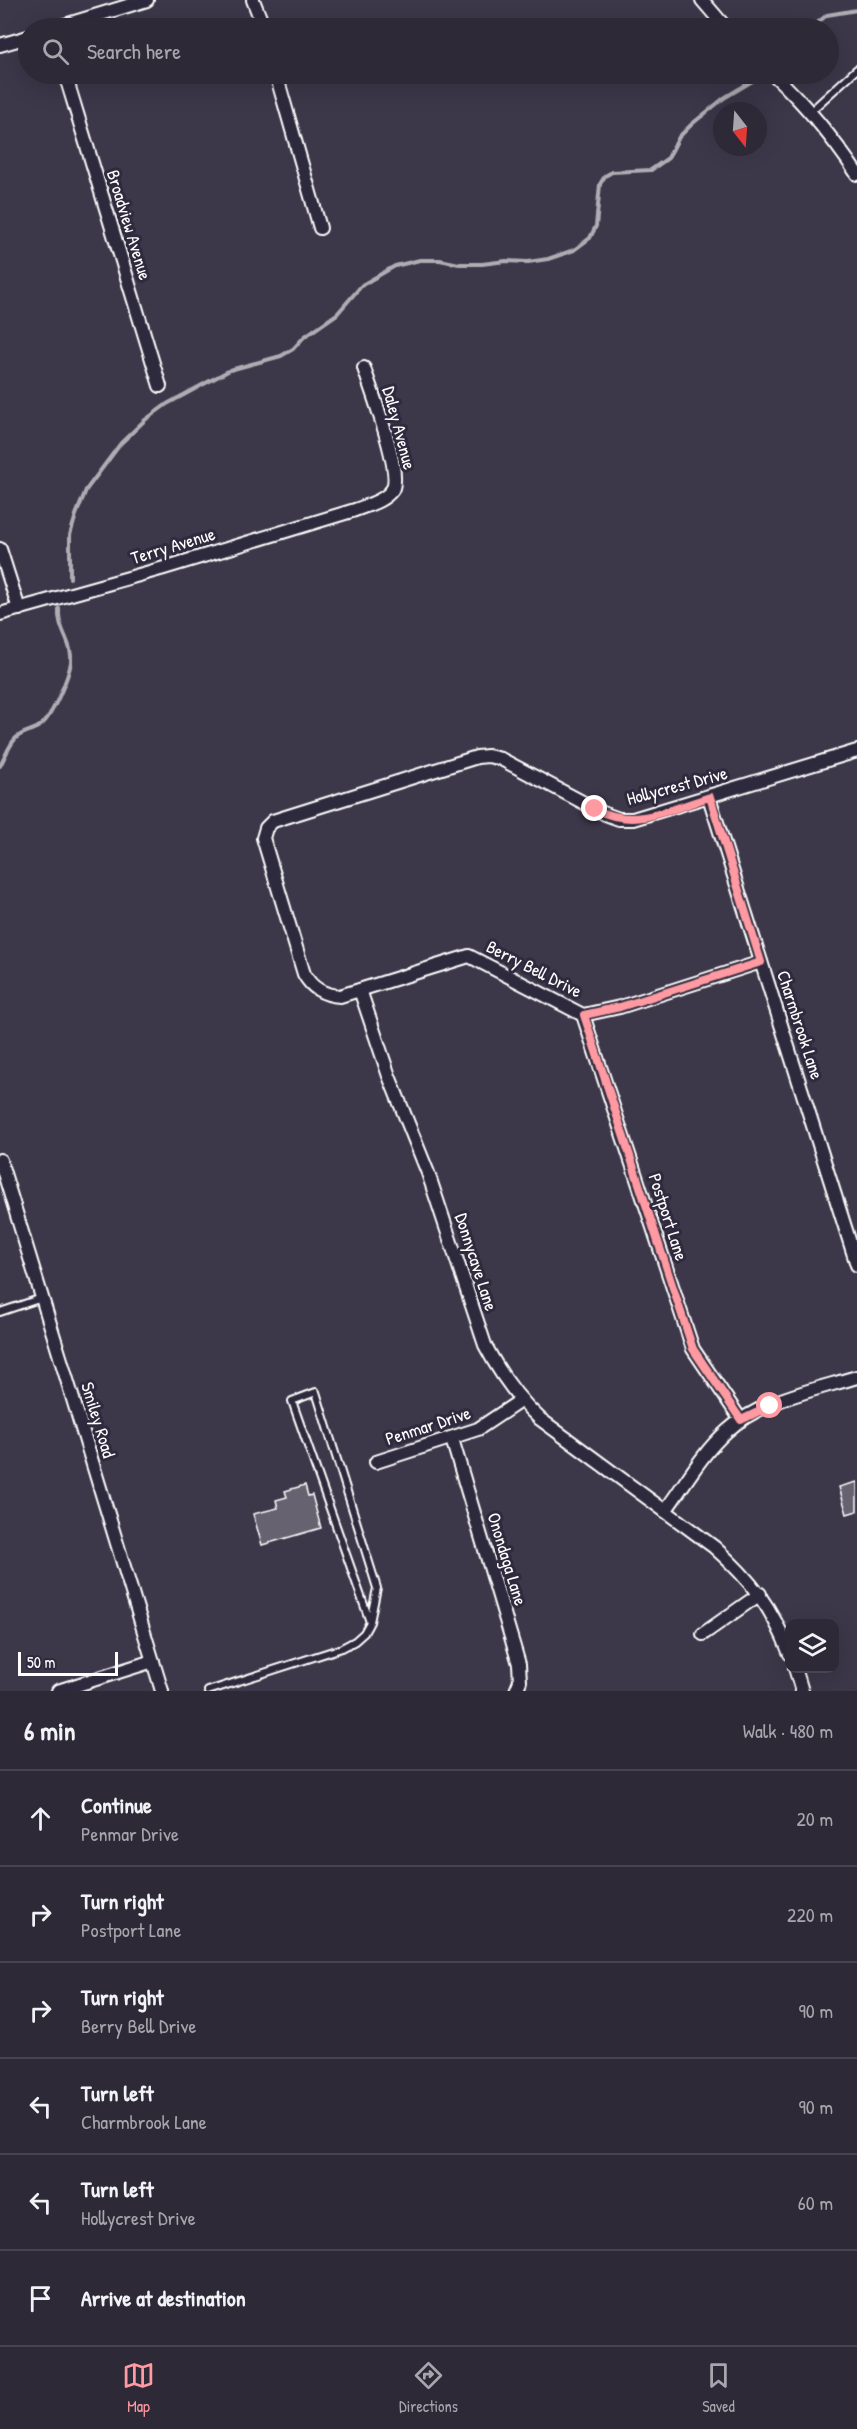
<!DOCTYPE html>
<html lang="en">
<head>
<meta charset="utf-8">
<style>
  :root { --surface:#2d2937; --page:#35313f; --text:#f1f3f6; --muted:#a7a6ad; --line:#484552; --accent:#ff9aa2 }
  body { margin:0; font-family:"Patrick Hand",sans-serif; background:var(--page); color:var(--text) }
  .controls { position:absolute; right:18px; bottom:18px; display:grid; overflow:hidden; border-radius:12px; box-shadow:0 6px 24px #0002 }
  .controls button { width:54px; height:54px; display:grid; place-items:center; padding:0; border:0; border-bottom:2px solid var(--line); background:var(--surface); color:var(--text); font:30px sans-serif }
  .compass { position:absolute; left:713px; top:102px; width:54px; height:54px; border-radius:50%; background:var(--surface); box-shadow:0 6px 24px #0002; rotate:163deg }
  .scale { position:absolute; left:18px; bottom:15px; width:100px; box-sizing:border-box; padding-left:6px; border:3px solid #fff; border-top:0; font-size:16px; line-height:21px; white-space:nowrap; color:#fff; -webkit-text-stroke:4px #2f2a3d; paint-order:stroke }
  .stop { position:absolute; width:18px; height:18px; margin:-14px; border:4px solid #ff9aa2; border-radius:50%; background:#fff }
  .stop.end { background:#ff9aa2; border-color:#fff; box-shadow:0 2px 6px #0008 }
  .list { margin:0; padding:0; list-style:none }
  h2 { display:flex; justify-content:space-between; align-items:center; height:78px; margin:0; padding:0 24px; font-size:26px }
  h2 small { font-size:20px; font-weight:400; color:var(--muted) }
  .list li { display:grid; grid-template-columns:39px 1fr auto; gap:18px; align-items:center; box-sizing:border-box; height:96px; padding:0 24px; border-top:2px solid var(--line) }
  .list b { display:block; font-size:22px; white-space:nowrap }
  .list p { margin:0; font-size:20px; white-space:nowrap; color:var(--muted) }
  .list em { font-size:20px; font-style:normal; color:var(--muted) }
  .icon { flex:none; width:33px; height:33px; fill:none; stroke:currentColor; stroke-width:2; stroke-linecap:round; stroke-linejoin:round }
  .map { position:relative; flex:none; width:857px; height:1691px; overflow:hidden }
  .search { position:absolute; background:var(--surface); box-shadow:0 6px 24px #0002; left:18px; right:18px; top:18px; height:66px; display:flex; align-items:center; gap:15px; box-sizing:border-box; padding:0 21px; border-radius:33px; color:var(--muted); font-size:22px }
  .sheet { height:654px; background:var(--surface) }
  nav { display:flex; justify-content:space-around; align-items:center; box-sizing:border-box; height:84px; border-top:2px solid var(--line); background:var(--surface); font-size:16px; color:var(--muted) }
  nav a { display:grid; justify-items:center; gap:3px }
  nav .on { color:var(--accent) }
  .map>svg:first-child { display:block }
</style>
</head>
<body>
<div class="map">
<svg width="857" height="1691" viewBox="0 0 857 1691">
  <rect width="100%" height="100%" fill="#3c3749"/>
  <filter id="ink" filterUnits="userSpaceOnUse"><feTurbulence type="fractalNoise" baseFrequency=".0167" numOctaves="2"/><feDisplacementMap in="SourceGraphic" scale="12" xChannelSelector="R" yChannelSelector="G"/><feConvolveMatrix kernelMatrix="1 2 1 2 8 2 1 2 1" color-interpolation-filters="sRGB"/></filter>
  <g filter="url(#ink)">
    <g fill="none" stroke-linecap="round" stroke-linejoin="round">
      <g stroke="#afadb4" stroke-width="4">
        <path d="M811,28L827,15L857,10"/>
        <path d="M70,578V535L76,515L86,490L121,443L145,420L167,404L230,370L281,356L293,349L304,337L337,314L362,285L395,266L420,260H440L459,264H482L506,261L528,262L548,259L574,250L590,238L596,226L600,184L605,176L612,172L651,170L668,158L679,137L692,124L724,98L754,80"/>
        <path d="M0,766C5,757 9,745 16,738C23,731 34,731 41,725C52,717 69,676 71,662C73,642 57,630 59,608"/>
      </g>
    </g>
    <g fill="#666270" stroke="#fff" stroke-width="1.5">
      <path d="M857,1482V1511L847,1514L839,1487Z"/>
      <path d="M305,1485L308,1496L312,1495L321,1528L262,1545L253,1514L278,1508L276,1500L287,1497L285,1491Z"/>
    </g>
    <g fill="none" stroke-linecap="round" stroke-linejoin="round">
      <defs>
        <g id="service">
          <path d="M811,111L857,69"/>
          <path d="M0,1312L42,1298"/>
          <path d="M208,1691L342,1648L355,1641L364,1633L370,1622L377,1588L316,1392L292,1401L370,1622"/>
        </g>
        <g id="minor">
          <path d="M253,0L264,28"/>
          <path d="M702,0L726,28"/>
          <path d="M55,28L147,0"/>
          <path d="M0,45L28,37"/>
          <path d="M65,74L160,386"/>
          <path d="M276,74L320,228"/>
          <path d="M773,74C806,105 831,135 857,174"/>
          <path d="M0,549L19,609"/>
          <path d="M0,614L164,568L355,510C368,505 384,501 392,490C403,473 371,390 364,368"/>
          <path d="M709,797L857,1265"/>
          <path d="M761,962L620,1007L583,1015L469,956L340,996C324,995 312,989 304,974L263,838L266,828L273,821L477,757L488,756L501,759L605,814L619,819H633L857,751"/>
          <path d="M360,990L389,1076L428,1173L485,1345C500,1374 516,1397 540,1419L714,1547C751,1580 772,1607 790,1654"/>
          <path d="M583,1015L693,1349L741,1420"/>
          <path d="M0,1160L162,1691"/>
          <path d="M452,1439L519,1664L520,1681L516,1691"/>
          <path d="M376,1462L478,1429L520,1401"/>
          <path d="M665,1511C685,1484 702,1453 727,1431C761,1400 814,1390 857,1377"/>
          <path d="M703,1634L760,1594"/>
          <path d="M795,1668L802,1691"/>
          <path d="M58,1691L153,1661"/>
        </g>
      </defs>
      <use href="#service" stroke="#fff" stroke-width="10"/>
      <use href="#minor" stroke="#fff" stroke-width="16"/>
      <use href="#service" stroke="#2f2a3d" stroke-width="6"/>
      <use href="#minor" stroke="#2f2a3d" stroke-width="12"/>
    </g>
  </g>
  <g fill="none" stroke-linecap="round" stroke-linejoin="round" filter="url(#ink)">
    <path stroke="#ff9aa2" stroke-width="8" d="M595,809C635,830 670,809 710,797L761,962L620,1007L584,1015L693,1349L741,1420L770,1406"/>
  </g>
  <g text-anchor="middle" stroke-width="6" stroke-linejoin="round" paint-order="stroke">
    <g font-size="18" fill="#fff" stroke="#2f2a3d">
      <text transform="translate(129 225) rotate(73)" y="6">Broadview Avenue</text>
      <text transform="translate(399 428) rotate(75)" y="6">Daley Avenue</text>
      <text transform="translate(173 546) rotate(-17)" y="6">Terry Avenue</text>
      <text transform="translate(677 786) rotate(-15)" y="6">Hollycrest Drive</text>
      <text transform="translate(534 969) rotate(27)" y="6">Berry Bell Drive</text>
      <text transform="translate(800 1025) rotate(72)" y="6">Charmbrook Lane</text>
      <text transform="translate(668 1217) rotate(72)" y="6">Postport Lane</text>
      <text transform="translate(476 1262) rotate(72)" y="6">Donnycave Lane</text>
      <text transform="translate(98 1420) rotate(73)" y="6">Smiley Road</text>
      <text transform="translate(428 1426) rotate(-18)" y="6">Penmar Drive</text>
      <text transform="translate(507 1559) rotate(73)" y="6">Onondaga Lane</text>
    </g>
  </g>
</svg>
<div class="controls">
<button><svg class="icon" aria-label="layers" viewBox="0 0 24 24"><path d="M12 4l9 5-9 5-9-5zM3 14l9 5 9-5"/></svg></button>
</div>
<svg class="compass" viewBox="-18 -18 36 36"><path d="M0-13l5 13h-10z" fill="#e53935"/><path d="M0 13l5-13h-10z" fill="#a7a6ad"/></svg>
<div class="scale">50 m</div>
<div class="stop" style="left:770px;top:1406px"></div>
<div class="stop end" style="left:595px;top:809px"></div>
<div class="search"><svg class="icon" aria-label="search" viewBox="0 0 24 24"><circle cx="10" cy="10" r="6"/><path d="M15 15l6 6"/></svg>Search here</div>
</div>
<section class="sheet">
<h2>6 min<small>Walk · 480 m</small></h2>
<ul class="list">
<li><svg class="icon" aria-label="ahead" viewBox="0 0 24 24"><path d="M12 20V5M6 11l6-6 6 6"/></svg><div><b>Continue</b><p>Penmar Drive</p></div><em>20 m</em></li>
<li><svg class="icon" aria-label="right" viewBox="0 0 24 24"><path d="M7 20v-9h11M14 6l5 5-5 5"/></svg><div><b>Turn right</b><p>Postport Lane</p></div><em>220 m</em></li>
<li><svg class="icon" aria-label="right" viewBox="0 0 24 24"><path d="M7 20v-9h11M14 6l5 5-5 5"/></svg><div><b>Turn right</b><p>Berry Bell Drive</p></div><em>90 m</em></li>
<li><svg class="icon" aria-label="left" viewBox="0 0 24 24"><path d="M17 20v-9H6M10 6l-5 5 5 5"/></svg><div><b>Turn left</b><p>Charmbrook Lane</p></div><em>90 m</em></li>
<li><svg class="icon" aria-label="left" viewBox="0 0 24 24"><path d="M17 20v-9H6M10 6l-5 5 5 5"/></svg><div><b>Turn left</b><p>Hollycrest Drive</p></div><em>60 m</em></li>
<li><svg class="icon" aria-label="arrive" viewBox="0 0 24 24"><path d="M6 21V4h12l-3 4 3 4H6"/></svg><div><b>Arrive at destination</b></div></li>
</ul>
</section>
<nav>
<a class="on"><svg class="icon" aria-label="map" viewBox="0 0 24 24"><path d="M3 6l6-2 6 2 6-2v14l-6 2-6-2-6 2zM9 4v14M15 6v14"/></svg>Map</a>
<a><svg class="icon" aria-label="directions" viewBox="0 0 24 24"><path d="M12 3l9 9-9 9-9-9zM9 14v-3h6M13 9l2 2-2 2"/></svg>Directions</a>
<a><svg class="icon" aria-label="saved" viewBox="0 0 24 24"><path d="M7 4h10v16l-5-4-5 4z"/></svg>Saved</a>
</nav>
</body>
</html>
